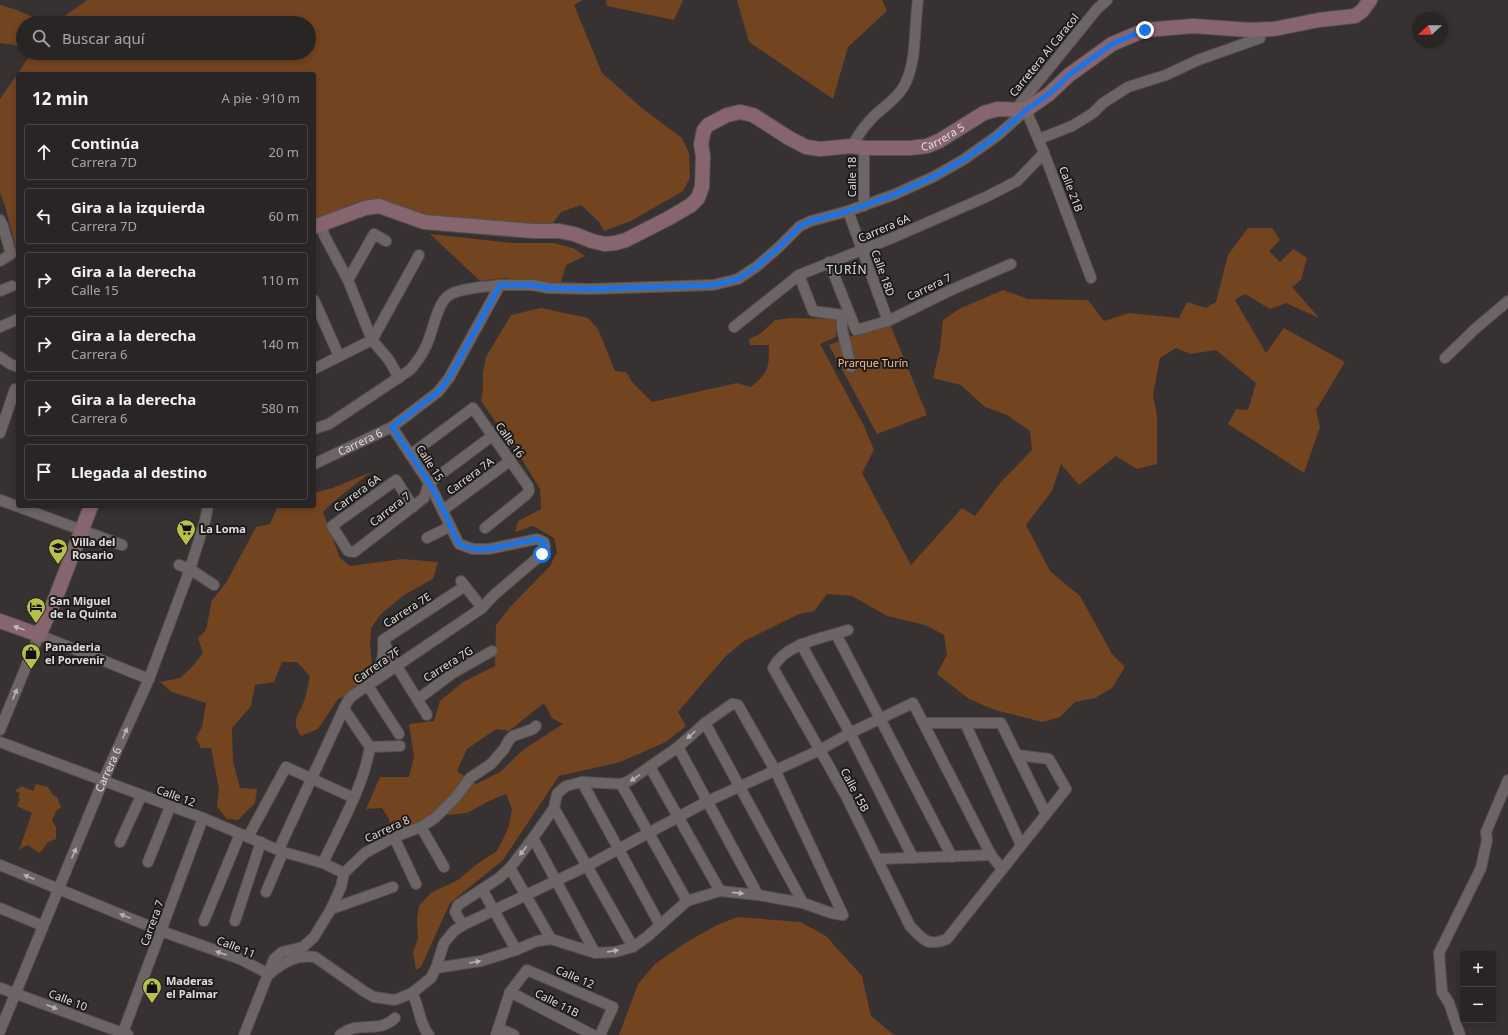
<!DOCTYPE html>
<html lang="es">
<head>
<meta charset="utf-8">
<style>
  :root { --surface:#2a2525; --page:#363132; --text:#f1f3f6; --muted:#a5a5a7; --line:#464242 }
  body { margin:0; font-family:"Noto Sans",sans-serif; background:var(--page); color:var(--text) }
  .controls { position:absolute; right:12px; bottom:12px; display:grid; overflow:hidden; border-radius:4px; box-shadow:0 2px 6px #0003 }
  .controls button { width:36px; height:36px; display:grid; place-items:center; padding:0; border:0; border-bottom:1px solid var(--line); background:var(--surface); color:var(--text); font:20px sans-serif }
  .compass { position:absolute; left:1412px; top:12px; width:36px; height:36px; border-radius:50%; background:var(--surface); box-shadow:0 2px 6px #0003; rotate:249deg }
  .stop { position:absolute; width:12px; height:12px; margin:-9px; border:3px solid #1a73e8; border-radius:50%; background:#fff }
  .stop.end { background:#1a73e8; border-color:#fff; box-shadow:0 1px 4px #0008 }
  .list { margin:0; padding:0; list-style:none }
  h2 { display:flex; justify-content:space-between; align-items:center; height:52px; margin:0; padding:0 16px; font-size:17px }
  h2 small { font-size:13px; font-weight:400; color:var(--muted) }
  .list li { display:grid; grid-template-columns:26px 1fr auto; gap:12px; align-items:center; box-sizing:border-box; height:56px; margin:0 8px 8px; padding:0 8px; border:1px solid var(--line); border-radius:4px }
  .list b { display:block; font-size:15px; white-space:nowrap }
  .list p { margin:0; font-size:13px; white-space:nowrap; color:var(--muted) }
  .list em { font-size:13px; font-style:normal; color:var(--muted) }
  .icon { flex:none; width:22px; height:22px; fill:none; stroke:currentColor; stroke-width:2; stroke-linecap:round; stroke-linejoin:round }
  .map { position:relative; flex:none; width:1508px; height:1035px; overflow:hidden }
  .search { position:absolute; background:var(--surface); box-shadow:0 2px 6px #0003; left:16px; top:16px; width:300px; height:44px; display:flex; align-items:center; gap:10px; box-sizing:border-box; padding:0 14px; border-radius:22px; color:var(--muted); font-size:15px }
  .panel { position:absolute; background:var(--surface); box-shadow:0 2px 6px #0003; left:16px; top:72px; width:300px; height:436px; border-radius:4px }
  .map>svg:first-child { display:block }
</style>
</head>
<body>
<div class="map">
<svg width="1508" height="1035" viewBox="0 0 1508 1035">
  <rect width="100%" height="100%" fill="#383131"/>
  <g fill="#724420" fill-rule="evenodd">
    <path d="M87,0H583L574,5L602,73L643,109L682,138L689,153L690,178L683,191L631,221L604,231L599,222L581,205L561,212L551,226L422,216L394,203L372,199L347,207L314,221V74H18V256L5,206L0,193V99L31,54L29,53H309V23H23V50L15,45L0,43V5L17,10L39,20L65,16Z"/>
    <path d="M606,0H683L674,20L607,6Z"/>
    <path d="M737,0H882L887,11L848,47L833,99L749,42Z"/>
    <path d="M1248,228H1272L1280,240L1269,251L1280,262L1293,249L1307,258L1301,280L1292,287L1319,318L1286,303L1270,309L1245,294L1235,300L1266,353L1284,328L1345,362L1316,410L1320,427L1304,473L1228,424L1236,409L1248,410L1256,383L1216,350L1191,354L1176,348L1160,358L1153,395L1157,416V464L1137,469L1116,456L1079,485L1061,464L1052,491L1026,525L1050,571L1080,596L1112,654L1125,667L1112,688L1095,698L1075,702L1060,717L1042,722L995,710L969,699L937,674L947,655L944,635L925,625L887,616L852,596L827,594L814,611L799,614L744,641L725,657L678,712L686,726L666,742L620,762L559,776L503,860L450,903L421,967L416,970L413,953L418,938L417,919L419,906L431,893L458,880L477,864L497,851L508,829L512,809L506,794L489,801L467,813L447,815H437L390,833L389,819L382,808L366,809L380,777H409L414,757L409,724L434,721L440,701L463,682L495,666L496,625L510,607L550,566L557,552L554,538L533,526L515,532L518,521L541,509L540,489L519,455L481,401L483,388V372L486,357L511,315L541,308L588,318L598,329L615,371L626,372L633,383L652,402L737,383L751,387C769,372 769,368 769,345H750L749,339L760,334L775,320L791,318L836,319V337L820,344L864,426L874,450L862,473L911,565L962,508L975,516L1000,483L1032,450L1030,431L1007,415L985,407L961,385L933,378L940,348L943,320L959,309L1003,290L1028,299L1088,300L1104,321L1129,313L1179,318L1187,302L1206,308L1216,302L1228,255ZM544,703L552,718L563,724L524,749L500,772L476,784L457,771L467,749L496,729L509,731Z"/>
    <path d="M430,234L513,243H553L573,248L585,256L566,265L561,282H536L504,278L480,281Z"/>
    <path d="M889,322L927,415L877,434L829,345Z"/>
    <path d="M371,472L332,503L323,512L340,558L350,566L402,559L438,562L433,579L404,595L381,614L371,628L370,644L372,667L364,684L350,694L338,699L318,729L301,736C290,720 299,716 304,701C307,693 308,684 310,676L297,662H282L274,682L255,685L251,706L232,728L233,761L240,788L257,789L255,803L238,820L227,819L217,807L219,789L211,748H201L196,738L202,727L206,703L172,692L160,682L180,678L191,668L203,653L198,638L206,630L212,600L226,583L256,527L270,524L278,506H314V493L333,488Z"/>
    <path d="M36,784L48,787L53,795L57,797L61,807L56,811L52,821L56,827V839L48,842L40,853L27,845L19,850L32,813L17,806L20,799L18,797L20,793L16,792L17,788L19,789L21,786L33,791Z"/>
    <path d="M738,917L800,922L826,936L862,976L871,1016L894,1035H619L638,984L655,964L687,942L717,925Z"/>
  </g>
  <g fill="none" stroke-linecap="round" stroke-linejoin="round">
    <defs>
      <g id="street">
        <path d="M1016,109L1097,9L1107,0"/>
        <path d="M1039,139L1072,126L1093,113L1103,103L1128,87L1166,75L1198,60L1260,38"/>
        <path d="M852,146C858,135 865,125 874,116C885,106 900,96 906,82C917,58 914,27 918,0"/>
        <path d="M864,206V148"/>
        <path d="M848,211L888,321"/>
        <path d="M0,220L3,226L11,254L0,261"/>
        <path d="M321,225L324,235L348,280L372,340L389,360L399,378"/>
        <path d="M829,262L856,330L888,321L951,290L1011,264"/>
        <path d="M799,275L813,311L850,316"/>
        <path d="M348,280L374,234L386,241"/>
        <path d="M0,291L12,286"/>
        <path d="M314,300L339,356"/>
        <path d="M842,315V329L851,367"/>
        <path d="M0,327L18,319"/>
        <path d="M734,327L799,275L892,238L986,197L1017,181L1044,153"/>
        <path d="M0,357L10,364L18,367"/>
        <path d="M1445,358L1475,329L1508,301"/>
        <path d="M314,369L372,340L419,255"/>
        <path d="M314,429L329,424L410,370C417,362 423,354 427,344C433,331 437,304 448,296C458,288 487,287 500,285"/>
        <path d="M0,433L15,389L18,391"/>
        <path d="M410,455L473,408L528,486L529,491L526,495L485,528"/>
        <path id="s1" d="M314,464L392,427L438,392L449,378L500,285H532L548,288L591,289L713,285L738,279L756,267L778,248L800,226L811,221L848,211L893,195L933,177L963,160L997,136L1026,110L1044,153L1091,278"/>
        <path d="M0,500L122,545"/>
        <path d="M413,507L396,480L332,526L348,551L354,552L424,498L429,483L492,436"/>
        <path d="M443,510L511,460"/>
        <path d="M427,538L449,527"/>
        <path d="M179,565L190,569L214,585"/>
        <path d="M461,581L482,608"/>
        <path d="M848,630C824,638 785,643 773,668L846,796L910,926C923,940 928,947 947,939L1066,789L1049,759L1017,755"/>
        <path d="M836,634L952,857"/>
        <path d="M384,642L396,665L427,715"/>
        <path d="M801,644L850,733L913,858"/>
        <path d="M418,699L453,673L492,651"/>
        <path d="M344,709L370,747L400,746"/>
        <path d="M705,723L803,903"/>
        <path d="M924,723H1001L1046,814"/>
        <path d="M965,723L1021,845"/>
        <path d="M0,730L39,635L149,679"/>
        <path d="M399,734L368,686C379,669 385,661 383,640L465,586"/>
        <path d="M0,742L203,818L283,852L323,863L344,873"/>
        <path d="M678,747L758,895"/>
        <path d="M650,767L720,891"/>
        <path d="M582,782L660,925"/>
        <path d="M621,784L687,901"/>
        <path d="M554,808L633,947"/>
        <path d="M421,827L444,867"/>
        <path d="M248,837L286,767L354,798"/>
        <path d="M394,837L416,884"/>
        <path d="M533,838L595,953"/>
        <path d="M120,842L141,796"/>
        <path d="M279,849L347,702L352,696L482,608L494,595L542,554L545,547L544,542L537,539L489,549H473L459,544L429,483L392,427"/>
        <path d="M878,859L991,855"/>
        <path d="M148,862L170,807"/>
        <path d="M323,863C340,826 363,788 370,747"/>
        <path d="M0,865L161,931L240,959L269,974C283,963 296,954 315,957L365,992L374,997L395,1000L412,993L431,978L436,968L444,943L454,931L463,925L587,866L708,801L820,750L850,733L913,703L991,855L1002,869"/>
        <path d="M510,868L551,939"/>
        <path d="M482,889L516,950"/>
        <path d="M266,892L283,852"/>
        <path d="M0,908L43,926"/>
        <path d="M331,909L393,887"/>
        <path d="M204,921L240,834"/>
        <path d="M235,921L261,842"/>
        <path d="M436,968L481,961L516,950L537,941L551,939L595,953L615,952L633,947L648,936L687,901L720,891L758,895L803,903L831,913L843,915L775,770L738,705L732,704L705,723L678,747L629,781L621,784L582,782L566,786L557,794L554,808L533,838L510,868L499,878L458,905L455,912L463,925"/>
        <path d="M0,988L128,1035"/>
        <path d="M510,992L593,1035"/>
        <path d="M412,993C420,1007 419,1024 429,1035"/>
        <path d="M498,1028L514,1035"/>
        <path id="s2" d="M0,1031L103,781L149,679L190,569L205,521L208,506"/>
        <path d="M122,1035L203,818"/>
        <path d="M244,1035L274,959L282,952L303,947L314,937L331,909L341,887L344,873L365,853L394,837L421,827L435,818L456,797L470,778L491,764L504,749L509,740L513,736L533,729L536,726"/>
        <path d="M340,1035C360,1019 377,1035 395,1018"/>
        <path d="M496,1035L510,992L527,970L613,1007L600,1035"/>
        <path d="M1460,1035L1449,1003L1442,992L1439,953L1481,868L1487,840L1486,832L1508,780"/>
      </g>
      <g id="secondary">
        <path id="s3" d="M314,227L365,208L379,206L424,222L533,231H559L574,234L592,241L605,244L615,243L626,240L669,218L691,205L698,198L702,187L703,156L701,144L704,130L708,125L727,115L740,112L753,115L789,138L806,147L820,149L852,146L864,148H910L927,146L939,141L984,113L998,109L1026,110L1049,94L1069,75L1101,52L1112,44L1145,30L1193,26L1250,30L1274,29L1319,20L1355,16L1362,11L1370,0"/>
        <path d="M0,621L39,635L54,602L91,506"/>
      </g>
    </defs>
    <use href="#street" stroke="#554f4f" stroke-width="12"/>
    <use href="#secondary" stroke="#554f4f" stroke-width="16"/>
    <use href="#street" stroke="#6d6565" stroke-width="10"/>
    <use href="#secondary" stroke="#86656f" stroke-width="14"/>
  </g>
  <defs><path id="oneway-solid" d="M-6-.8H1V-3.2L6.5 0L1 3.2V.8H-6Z"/></defs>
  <use fill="#c5b8bb" href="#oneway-solid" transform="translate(19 628) rotate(-160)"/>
  <g fill="#b8b2b2">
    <use href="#oneway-solid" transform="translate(15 694) rotate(-68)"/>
    <use href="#oneway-solid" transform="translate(125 733) rotate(-66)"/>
    <use href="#oneway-solid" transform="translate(691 735) rotate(138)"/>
    <use href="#oneway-solid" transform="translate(635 778) rotate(146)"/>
    <use href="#oneway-solid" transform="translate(523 851) rotate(128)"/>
    <use href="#oneway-solid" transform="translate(74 853) rotate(-66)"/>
    <use href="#oneway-solid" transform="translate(29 877) rotate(-158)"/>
    <use href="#oneway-solid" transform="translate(738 893) rotate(6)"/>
    <use href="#oneway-solid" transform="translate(125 916) rotate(-158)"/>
    <use href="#oneway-solid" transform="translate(613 951) rotate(-8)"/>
    <use href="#oneway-solid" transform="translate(221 953) rotate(-161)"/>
    <use href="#oneway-solid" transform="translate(475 962) rotate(-10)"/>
    <use href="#oneway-solid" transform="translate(52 1007) rotate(21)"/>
  </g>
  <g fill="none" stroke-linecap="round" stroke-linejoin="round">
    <path stroke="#1a73e8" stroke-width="5" d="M542,554L545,546L544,542L537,539L489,549H473L459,544C451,529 445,512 437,497C424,472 407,450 392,427L438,392L449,378L500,285H532L548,288L591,289L713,285L738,279L756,267L778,248L800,226L811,221L848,211L893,195L933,177L963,160L997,136L1026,110L1049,94L1069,75L1101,52L1112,44L1145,30"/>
  </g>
  <defs>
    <symbol id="supermarket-pin" viewBox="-11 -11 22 30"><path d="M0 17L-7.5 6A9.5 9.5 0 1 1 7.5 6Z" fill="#b7c148" stroke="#1d1a1a"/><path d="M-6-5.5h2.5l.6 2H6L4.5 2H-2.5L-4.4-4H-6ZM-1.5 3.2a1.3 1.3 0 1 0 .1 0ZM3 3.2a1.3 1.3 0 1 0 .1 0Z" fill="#111"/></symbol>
    <symbol id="school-pin" viewBox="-11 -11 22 30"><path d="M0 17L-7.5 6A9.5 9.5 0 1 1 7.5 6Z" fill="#b7c148" stroke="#1d1a1a"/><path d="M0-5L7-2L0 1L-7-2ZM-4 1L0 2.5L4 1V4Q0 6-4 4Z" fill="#111"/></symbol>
    <symbol id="hotel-pin" viewBox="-11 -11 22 30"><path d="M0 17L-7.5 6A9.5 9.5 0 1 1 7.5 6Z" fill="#b7c148" stroke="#1d1a1a"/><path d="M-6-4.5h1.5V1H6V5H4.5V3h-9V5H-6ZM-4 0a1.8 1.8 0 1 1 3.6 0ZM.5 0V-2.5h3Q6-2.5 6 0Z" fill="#111"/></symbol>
    <symbol id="shop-pin" viewBox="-11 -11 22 30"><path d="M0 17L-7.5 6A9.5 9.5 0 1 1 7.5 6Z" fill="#b7c148" stroke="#1d1a1a"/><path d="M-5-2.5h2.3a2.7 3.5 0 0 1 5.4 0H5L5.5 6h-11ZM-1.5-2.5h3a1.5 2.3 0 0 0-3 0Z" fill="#111"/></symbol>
  </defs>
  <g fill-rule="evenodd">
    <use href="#supermarket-pin" x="175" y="518" width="22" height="30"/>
    <use href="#school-pin" x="47" y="537" width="22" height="30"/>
    <use href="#hotel-pin" x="25" y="596" width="22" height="30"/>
    <use href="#shop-pin" x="20" y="642" width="22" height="30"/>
    <use href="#shop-pin" x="141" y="976" width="22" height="30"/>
  </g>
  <g text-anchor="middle" stroke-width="4" stroke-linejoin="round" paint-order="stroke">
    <g font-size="11" fill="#e0dbdb" stroke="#1d1a1a">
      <text transform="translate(1044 55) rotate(-51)" y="4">Carretera Al Caracol</text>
      <text dy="4" stroke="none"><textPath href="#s3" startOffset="730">Carrera 5</textPath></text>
      <text transform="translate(852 177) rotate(-90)" y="4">Calle 18</text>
      <text transform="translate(1071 189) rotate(69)" y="4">Calle 21B</text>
      <text transform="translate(884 228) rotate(-23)" y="4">Carrera 6A</text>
      <text transform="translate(883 273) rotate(70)" y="4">Calle 18D</text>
      <text transform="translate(929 287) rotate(-26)" y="4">Carrera 7</text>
      <text transform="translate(510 440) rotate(54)" y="4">Calle 16</text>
      <text dy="4" stroke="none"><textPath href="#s1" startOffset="51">Carrera 6</textPath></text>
      <text transform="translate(430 463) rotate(57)" y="4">Calle 15</text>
      <text transform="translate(470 476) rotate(-36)" y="4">Carrera 7A</text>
      <text transform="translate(357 493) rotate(-36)" y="4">Carrera 6A</text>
      <text transform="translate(390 509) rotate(-38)" y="4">Carrera 7</text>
      <text transform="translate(407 610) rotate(-33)" y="4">Carrera 7E</text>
      <text transform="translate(448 664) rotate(-32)" y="4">Carrera 7G</text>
      <text transform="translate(377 665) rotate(-35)" y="4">Carrera 7F</text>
      <text dy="4" stroke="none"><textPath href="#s2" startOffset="283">Carrera 6</textPath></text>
      <text transform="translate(855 790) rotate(62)" y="4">Calle 15B</text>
      <text transform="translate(176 796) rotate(20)" y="4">Calle 12</text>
      <text transform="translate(387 829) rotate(-25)" y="4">Carrera 8</text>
      <text transform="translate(152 923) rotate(-70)" y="4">Carrera 7</text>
      <text transform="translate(236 947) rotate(22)" y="4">Calle 11</text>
      <text transform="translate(575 977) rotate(23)" y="4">Calle 12</text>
      <text transform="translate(68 1000) rotate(21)" y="4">Calle 10</text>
      <text transform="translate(557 1003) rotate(27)" y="4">Calle 11B</text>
    </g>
    <g font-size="11" fill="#f7be96" stroke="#1d1a1a">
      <text x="873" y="367">Prarque Turín</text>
    </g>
    <g font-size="11" font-weight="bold" fill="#e0dbdb" stroke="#1d1a1a" text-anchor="start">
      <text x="200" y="533">La Loma</text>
      <text x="72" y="546">Villa del<tspan x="72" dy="13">Rosario</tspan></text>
      <text x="50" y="605">San Miguel<tspan x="50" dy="13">de la Quinta</tspan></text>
      <text x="45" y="651">Panaderia<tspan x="45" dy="13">el Porvenir</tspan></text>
      <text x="166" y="985">Maderas<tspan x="166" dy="13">el Palmar</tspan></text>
    </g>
    <g font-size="12" letter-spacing="1" fill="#e0dbdb" stroke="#1d1a1a">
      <text x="847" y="274">TURÍN</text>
    </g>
  </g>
</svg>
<div class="controls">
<button>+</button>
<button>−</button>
</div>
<svg class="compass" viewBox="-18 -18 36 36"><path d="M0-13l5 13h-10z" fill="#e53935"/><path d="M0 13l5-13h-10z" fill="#a5a5a7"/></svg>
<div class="stop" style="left:542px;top:554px"></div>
<div class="stop end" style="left:1145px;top:30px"></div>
<div class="search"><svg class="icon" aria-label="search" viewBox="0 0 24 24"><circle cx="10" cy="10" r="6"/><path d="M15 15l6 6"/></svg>Buscar aquí</div>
<section class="panel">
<h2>12 min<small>A pie · 910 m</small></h2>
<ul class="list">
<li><svg class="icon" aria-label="ahead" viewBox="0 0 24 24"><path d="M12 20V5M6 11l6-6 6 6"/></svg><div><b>Continúa</b><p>Carrera 7D</p></div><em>20 m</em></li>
<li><svg class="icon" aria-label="left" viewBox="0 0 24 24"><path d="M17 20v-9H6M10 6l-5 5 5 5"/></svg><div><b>Gira a la izquierda</b><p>Carrera 7D</p></div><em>60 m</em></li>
<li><svg class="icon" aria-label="right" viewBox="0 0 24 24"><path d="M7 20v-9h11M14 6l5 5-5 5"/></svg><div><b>Gira a la derecha</b><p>Calle 15</p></div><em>110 m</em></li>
<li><svg class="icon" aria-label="right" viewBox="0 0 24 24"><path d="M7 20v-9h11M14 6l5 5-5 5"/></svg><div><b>Gira a la derecha</b><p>Carrera 6</p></div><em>140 m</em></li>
<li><svg class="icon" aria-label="right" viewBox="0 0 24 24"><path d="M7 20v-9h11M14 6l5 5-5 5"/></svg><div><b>Gira a la derecha</b><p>Carrera 6</p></div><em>580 m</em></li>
<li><svg class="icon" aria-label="arrive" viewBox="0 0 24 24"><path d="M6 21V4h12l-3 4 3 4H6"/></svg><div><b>Llegada al destino</b></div></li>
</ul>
</section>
</div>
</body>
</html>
